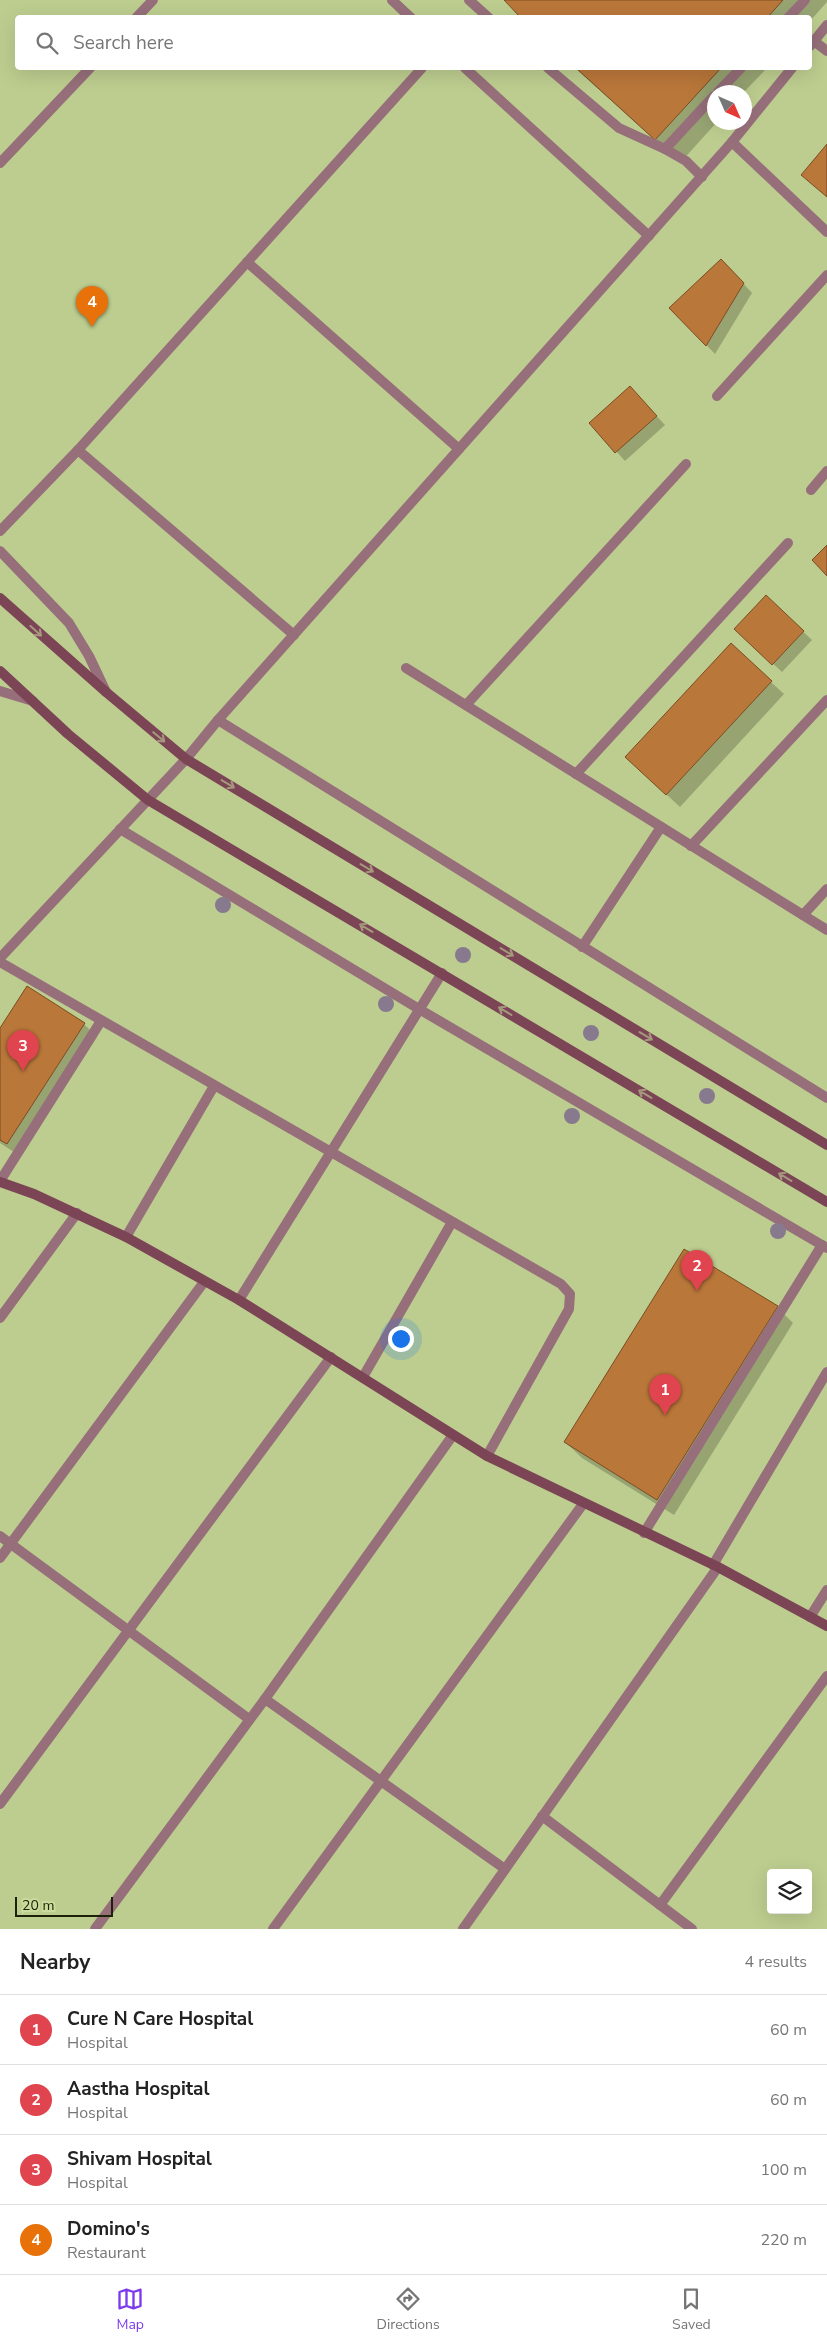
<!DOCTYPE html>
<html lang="en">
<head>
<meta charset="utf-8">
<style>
  :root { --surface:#fff; --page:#f2f2f2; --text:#222; --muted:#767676; --line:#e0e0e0; --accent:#7c3aed }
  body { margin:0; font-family:"Nunito Sans",sans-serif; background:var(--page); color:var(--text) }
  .controls { position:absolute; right:15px; bottom:15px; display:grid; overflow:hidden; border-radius:5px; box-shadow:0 5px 20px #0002 }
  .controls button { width:45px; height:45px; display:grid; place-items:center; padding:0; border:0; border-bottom:1px solid var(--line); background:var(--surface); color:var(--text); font:25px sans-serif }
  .compass { position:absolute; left:707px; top:85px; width:45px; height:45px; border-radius:50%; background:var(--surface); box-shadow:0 5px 20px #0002; rotate:135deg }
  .scale { position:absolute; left:15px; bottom:12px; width:98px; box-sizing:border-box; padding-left:5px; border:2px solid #1c2209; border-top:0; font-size:14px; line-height:18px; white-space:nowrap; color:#1c2209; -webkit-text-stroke:4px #cadb9c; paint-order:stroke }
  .you { position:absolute; left:400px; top:1338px; width:18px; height:18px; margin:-12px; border:4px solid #fff; border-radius:50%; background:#1a73e8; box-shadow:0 0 0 8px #1a73e833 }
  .badge { display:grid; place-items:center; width:32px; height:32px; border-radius:50%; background:var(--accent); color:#fff; font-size:16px; font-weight:700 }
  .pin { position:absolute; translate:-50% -41px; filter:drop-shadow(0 1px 2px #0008) }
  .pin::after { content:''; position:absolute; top:26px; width:18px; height:15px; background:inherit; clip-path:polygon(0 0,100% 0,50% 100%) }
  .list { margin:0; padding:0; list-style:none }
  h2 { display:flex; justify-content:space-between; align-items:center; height:65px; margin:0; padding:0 20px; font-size:21px }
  h2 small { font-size:16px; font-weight:400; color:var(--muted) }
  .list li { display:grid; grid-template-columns:32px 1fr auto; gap:15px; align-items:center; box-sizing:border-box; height:70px; padding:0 20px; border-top:1px solid var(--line) }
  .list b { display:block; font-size:19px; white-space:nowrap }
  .list p { margin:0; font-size:16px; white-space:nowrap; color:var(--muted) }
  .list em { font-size:16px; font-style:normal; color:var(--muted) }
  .icon { flex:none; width:28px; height:28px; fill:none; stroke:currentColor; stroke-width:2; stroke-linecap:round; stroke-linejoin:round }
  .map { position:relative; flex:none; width:827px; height:1929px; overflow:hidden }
  .search { position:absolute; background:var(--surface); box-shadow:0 5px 20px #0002; left:15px; right:15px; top:15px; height:55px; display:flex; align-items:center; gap:12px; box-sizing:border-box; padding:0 18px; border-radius:5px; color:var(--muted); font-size:19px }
  .sheet { height:345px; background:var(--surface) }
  nav { display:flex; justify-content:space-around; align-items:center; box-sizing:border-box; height:70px; border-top:1px solid var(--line); background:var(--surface); font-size:14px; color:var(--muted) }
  nav a { display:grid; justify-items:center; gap:2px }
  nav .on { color:var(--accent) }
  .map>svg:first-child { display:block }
</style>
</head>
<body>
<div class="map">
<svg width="827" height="1929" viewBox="0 0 827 1929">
  <rect width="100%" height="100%" fill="#bdcd8f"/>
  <g fill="#0003">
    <path d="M506,0H827V2L810,21V18H521Z"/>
    <path d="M575,68H767L744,92H714V122H717L680,163Z"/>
    <path d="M730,269L752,293L715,354L671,308Z"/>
    <path d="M639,397L665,425L625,461L591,423Z"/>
    <path d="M766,597L812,640L782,672L745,638Z"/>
    <path d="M731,645L784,694L680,807L640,770Z"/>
    <path d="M84,1024L97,1037L20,1156L0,1143V1030Z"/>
    <path d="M777,1307L793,1323L674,1515L582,1458L565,1442Z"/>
  </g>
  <g fill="#ba773a" stroke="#7b4c22">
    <path d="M504,0H783L767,18H521Z"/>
    <path d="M576,68H721L655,140Z"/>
    <path d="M827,144V197L801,175Z"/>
    <path d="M721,259L744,283L706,346L669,308Z"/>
    <path d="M630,386L657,416L615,453L589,423Z"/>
    <path d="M827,545V576L812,560Z"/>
    <path d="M766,595L804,631L772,665L734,629Z"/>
    <path d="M731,643L772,681L666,795L625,757Z"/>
    <path d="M27,986L85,1023L7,1144L0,1140V1028Z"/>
    <path d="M684,1249L778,1306L657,1500L564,1442Z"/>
  </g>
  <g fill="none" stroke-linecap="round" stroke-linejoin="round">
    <g stroke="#966f7a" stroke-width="10">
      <path d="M392,0L411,18"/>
      <path d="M469,0L489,18"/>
      <path d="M136,18L153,0"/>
      <path d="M788,18L805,0"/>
      <path d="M465,68L649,236"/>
      <path d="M548,68L619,128L665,149L686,161L702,177"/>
      <path d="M718,92L741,68"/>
      <path d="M665,149L714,96"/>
      <path d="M0,163L90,68"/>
      <path d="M247,262L459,449"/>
      <path d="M78,450L294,635"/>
      <path d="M0,531L78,450L422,68"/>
      <path d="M644,1533L822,1245"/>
    </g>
    <g stroke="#966f7a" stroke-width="10">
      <path d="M814,41L827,51"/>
      <path d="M810,46L827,25"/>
      <path d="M732,142L827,232"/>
      <path d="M717,396L827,275"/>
      <path d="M811,490L827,471"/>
      <path d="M0,551L69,623L89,656L106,692"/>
      <path d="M406,668L827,930"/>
      <path d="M0,691L33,701"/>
      <path d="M466,705L686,464"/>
      <path d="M218,720L827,1098"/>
      <path d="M576,774L788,543"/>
      <path d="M120,829L419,1009L827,1248"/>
      <path d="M691,846L827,700"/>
      <path d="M803,915L827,889"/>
      <path d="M582,947L661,827"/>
      <path d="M0,958L186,759L218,720L732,142L792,68"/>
      <path d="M0,962L561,1284L570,1294L569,1309L487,1456"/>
      <path d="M0,1181L101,1021"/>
      <path d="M126,1237L214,1086"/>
      <path d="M239,1300L442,973"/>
      <path d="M0,1318L77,1213"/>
      <path d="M363,1377L452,1222"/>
      <path d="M0,1536L249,1719"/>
      <path d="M0,1558L204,1282"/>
      <path d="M713,1565L827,1372"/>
      <path d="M810,1617L827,1590"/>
      <path d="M265,1699L505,1869"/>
      <path d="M0,1804L331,1357"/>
      <path d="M542,1816L692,1929"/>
      <path d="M660,1905L827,1676"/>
      <path d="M95,1929L265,1699L453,1435"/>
      <path d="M273,1929L583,1504"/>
      <path d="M463,1929L718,1567"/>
    </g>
    <g stroke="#7b4556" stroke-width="10">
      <path d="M0,598L106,692L186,759L827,1145"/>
      <path d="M0,671L68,734L148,800L827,1202"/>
      <path d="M0,1182L34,1194L126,1237L239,1300L487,1456L718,1567L827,1626"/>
    </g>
  </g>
  <g fill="#87798e">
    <circle cx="223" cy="905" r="8"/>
    <circle cx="463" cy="955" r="8"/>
    <circle cx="386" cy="1004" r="8"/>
    <circle cx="591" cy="1033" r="8"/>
    <circle cx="707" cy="1096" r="8"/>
    <circle cx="572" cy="1116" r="8"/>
    <circle cx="778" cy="1231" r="8"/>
  </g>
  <defs><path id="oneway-shaft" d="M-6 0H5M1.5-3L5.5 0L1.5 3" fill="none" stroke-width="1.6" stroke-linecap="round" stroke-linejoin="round" transform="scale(1.25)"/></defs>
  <g stroke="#a6987c">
    <use href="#oneway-shaft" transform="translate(36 631) rotate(42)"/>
    <use href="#oneway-shaft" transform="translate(159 737) rotate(40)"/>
    <use href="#oneway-shaft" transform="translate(228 784) rotate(31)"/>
    <use href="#oneway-shaft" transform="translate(367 868) rotate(31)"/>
    <use href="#oneway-shaft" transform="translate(366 928) rotate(-149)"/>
    <use href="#oneway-shaft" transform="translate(507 952) rotate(31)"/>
    <use href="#oneway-shaft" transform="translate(505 1011) rotate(-149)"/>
    <use href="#oneway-shaft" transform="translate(646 1036) rotate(31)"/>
    <use href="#oneway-shaft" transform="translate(645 1094) rotate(-149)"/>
    <use href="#oneway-shaft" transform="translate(785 1177) rotate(-149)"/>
  </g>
</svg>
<div class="controls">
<button><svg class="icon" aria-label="layers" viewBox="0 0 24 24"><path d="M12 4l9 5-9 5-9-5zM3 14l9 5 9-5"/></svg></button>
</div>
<svg class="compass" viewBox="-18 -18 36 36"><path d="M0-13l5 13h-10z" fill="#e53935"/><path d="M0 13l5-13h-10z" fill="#767676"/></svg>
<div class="scale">20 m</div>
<div class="you"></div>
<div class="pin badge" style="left:665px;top:1415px;background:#e0444e">1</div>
<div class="pin badge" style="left:697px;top:1291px;background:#e0444e">2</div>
<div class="pin badge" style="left:23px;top:1071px;background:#e0444e">3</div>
<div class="pin badge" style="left:92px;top:327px;background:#e8710a">4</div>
<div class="search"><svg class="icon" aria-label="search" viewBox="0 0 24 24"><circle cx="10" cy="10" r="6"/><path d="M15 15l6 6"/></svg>Search here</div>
</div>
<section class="sheet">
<h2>Nearby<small>4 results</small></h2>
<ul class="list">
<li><span class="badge" style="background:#e0444e">1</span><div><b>Cure N Care Hospital</b><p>Hospital</p></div><em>60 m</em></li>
<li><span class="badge" style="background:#e0444e">2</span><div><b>Aastha Hospital</b><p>Hospital</p></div><em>60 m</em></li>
<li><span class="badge" style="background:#e0444e">3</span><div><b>Shivam Hospital</b><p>Hospital</p></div><em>100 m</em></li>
<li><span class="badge" style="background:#e8710a">4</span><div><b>Domino's</b><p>Restaurant</p></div><em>220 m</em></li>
</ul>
</section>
<nav>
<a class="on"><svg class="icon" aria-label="map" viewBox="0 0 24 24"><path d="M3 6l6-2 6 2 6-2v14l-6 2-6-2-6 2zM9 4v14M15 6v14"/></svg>Map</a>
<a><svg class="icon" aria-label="directions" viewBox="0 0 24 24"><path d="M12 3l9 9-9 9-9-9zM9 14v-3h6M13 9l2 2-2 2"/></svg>Directions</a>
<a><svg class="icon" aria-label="saved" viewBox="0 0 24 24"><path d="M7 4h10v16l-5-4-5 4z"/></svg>Saved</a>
</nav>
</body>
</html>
